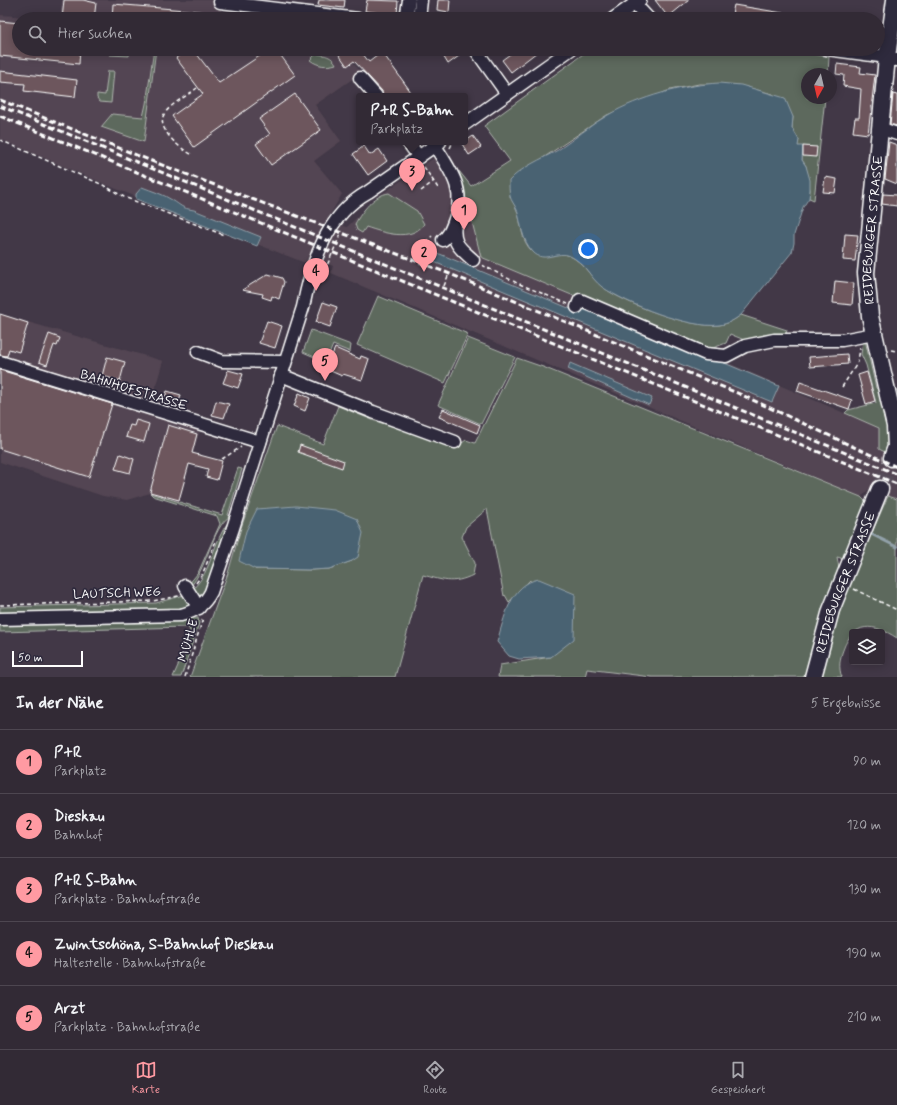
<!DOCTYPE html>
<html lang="de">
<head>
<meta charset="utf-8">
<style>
  :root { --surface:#322a35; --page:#3d3641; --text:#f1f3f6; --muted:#a8a7ad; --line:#4d4650; --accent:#ff9aa2 }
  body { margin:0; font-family:Mynerve,sans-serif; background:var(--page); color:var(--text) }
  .controls { position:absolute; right:12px; bottom:12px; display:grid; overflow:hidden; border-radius:4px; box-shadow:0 2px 10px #0003 }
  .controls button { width:36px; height:36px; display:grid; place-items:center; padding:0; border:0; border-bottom:1px solid var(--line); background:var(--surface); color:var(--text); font:20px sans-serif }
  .compass { position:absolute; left:801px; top:68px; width:36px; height:36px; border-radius:50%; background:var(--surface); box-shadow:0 2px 10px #0003; rotate:188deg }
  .scale { position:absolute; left:12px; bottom:10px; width:71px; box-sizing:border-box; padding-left:4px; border:2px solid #fff; border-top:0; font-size:11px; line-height:14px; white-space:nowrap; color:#fff; -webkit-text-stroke:3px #2f2a3d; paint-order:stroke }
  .you { position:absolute; left:588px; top:249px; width:14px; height:14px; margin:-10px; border:3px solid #fff; border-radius:50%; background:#1a73e8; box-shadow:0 0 0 6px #1a73e833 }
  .badge { display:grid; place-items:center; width:26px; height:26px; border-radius:50%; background:var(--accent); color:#111; font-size:13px; font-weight:700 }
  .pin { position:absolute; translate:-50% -33px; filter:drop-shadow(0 1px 2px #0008) }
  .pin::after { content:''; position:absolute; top:21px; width:14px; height:12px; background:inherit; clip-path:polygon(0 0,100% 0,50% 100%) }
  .popup { position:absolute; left:356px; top:93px; width:112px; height:52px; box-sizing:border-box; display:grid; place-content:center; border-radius:4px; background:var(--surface); filter:drop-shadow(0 1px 3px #0005); font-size:13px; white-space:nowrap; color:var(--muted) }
  .popup b { font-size:15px; color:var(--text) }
  .popup::after { content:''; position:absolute; left:50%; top:100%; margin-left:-8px; border:8px solid transparent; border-top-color:var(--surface) }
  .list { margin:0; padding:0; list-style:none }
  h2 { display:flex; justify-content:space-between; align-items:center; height:52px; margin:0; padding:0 16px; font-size:17px }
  h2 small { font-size:13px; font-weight:400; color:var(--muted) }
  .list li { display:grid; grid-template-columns:26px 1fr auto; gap:12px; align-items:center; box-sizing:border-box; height:64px; padding:0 16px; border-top:1px solid var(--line) }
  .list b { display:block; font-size:15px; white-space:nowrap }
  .list p { margin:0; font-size:13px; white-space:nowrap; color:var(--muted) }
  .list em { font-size:13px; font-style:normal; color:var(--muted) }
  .icon { flex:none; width:22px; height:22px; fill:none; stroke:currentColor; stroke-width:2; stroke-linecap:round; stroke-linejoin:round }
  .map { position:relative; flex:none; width:897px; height:677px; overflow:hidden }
  .search { position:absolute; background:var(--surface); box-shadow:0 2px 10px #0003; left:12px; right:12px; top:12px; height:44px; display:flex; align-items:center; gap:10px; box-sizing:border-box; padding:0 14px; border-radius:22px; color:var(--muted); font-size:15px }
  .sheet { height:372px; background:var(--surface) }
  nav { display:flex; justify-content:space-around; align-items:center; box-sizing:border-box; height:56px; border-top:1px solid var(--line); background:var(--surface); font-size:11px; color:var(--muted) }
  nav a { display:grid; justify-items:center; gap:2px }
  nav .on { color:var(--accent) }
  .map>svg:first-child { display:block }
</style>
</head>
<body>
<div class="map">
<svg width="897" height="677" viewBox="0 0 897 677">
  <rect width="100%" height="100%" fill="#423847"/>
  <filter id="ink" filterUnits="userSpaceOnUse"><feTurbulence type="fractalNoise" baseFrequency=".025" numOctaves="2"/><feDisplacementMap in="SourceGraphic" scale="8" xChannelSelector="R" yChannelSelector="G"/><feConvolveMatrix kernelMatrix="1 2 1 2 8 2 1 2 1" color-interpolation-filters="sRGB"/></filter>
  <g filter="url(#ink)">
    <g fill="#534552">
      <path d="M62,0H222L220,19H60Z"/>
      <path d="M0,15L56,19H19V49H344L361,73L315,105L341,141L314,161L342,194L327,220L347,227L379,196L444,151L459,171L482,257L879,428V449L897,457V511L887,507L886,493L871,487L861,497L331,273L333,266L311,257L308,264L114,188L0,139Z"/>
      <path d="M0,314L163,361L149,409L201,426L179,502L150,493L127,500L103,496L0,462Z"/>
    </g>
    <g fill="#5d695d" stroke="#aeb4ae" fill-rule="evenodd">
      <path d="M110,49H130L129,56L110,55Z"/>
      <path d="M154,49H156L144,142L101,127L112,114L143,117L146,104Z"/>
      <path d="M590,49H783L829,57L828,74H807V98H825L814,200L809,198L810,190L806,166L802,160L803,147L797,146L799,140L792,128L793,117L773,94L737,85L699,84L670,90L607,115L540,160L510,196C512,200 515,205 517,210C522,223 520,241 533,252C544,261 559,250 570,256C584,263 589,275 600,285C621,303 692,329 719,325C728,324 734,320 741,315L787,330L785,337L749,342L730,334L726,343L705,351L481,257L459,171L471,186L510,161L484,126Z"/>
      <path d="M316,54C325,55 332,56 336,64C326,67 318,66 310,60Z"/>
      <path d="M108,71H114L111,103L100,102L97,98V94L105,95Z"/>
      <path d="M389,193L417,211L424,224C411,242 384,233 366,227L362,233L357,230L355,224C362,211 374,195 389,193Z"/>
      <path d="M378,296L468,334L445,383L357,345Z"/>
      <path d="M311,330L351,345L350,352L333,345L326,362L303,352Z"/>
      <path d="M468,338L515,357L481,424L438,405Z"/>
      <path d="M865,340L876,388L881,391L890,433L887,453L879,449V428L845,413L848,410L876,403L866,365L861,354L863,341Z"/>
      <path d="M517,358L543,367L861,497L868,504L843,565L841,558L837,557L840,573L806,677H652L587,669L585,677H498L500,665L551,657L530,580L509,602L505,595L504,596L487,509L466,527L462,537L475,563L473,575C453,585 442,580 423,575L395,677H190L228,573L241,528L277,426L323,444L338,406L375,421L458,446L466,440L475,443ZM352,561L329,569L312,570L255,569Z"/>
      <path d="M238,468L242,469L228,515L229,517C213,527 206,570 190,587L188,585L198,573L220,524L217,516L153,496L150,493L222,515Z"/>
      <path d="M888,496L897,499V638C874,623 853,621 843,650C840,658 838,668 842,677H818L840,598L854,573Z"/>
      <path d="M229,521L210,583L200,598H198L193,589C212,571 213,541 229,521Z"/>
      <path d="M184,595L191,605L177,609L0,614V607L156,603Z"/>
      <path d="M195,618H198L199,623L181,677H173L187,645L190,630L187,627L0,632V624Z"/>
    </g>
    <g fill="#496272" stroke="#92a1aa">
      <path d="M719,83L741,85L785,98L793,117L792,128L799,140L798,146H803L802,160L806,166L810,180V190L809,198L803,207L794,235V243L792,252L741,315C734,320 728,324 719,325C690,329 627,304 602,287C589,277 586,263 570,256C558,250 544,264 533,252C521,239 522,225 517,210C515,205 511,201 510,196C509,192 509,186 509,181C521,167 542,159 558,150C575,139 590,125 608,115C639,97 683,85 719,83Z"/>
      <path d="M142,187C152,191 163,194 172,200C182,206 181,208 194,210L261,237L257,246L136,199V194Z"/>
      <path d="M440,254L578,312L582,303L779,386L772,402L434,262L436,255Z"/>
      <path d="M570,363L652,398L649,405L568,369Z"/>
      <path d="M296,506L335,510L357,519L363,533L358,557L352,561L329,569L312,570L255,569L239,561L246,531L257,509Z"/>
      <path d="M539,579L575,594L574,639L551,657L519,659L509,656L497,642C504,619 510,584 539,579Z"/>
    </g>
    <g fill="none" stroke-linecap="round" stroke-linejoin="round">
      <path stroke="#92a1aa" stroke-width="3" d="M871,534L897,547"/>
    </g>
    <g fill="#6d575d" stroke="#fff">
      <path d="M64,0H83L96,3L94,19H62Z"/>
      <path d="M319,0H345L344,8L318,5Z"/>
      <path d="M367,0L398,1L397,15L365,11Z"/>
      <path d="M438,0H450L449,12L437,10Z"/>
      <path d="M655,0H689L668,17Z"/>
      <path d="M113,4L221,13L220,19H112Z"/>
      <path d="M734,5L795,15V19H731Z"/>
      <path d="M0,21L19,23V49H80L79,64L0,56Z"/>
      <path d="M187,49H193L219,83L270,49H276L295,75L194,147L172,116L203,94L176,58Z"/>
      <path d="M335,49H359L369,62L382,52L411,92L405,96H383L382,91L354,61L347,66Z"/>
      <path d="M439,49H455L459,56L448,64Z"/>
      <path d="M517,49H541L511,72L502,60Z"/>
      <path d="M837,64L861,67L860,73L875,75L868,134L853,132L855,118H859L861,89L843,86L844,75L836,74Z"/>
      <path d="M0,71L77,80L75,97L24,91L25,84L0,82Z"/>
      <path d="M295,94L321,130L271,165L256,144L270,134L259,119Z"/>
      <path d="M893,94L897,95V126L890,124Z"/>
      <path d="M473,136L481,147L469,155L462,144Z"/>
      <path d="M889,142L897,145V184L885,179Z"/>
      <path d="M364,146L370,155L379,149L387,161L368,175L353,154Z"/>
      <path d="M803,146L817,147L816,157L803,156Z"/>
      <path d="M825,177L837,179L835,193L823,192Z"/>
      <path d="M883,194L897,195V206L882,204Z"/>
      <path d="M845,234L858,235L855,261L843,260Z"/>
      <path d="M268,274L282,278L284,282L279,299L272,296L271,300L262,297L263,294L242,290Z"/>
      <path d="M835,281L854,283L852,305L833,303Z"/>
      <path d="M323,302L337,307L330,327L316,322Z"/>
      <path d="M0,314L28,323L19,352L9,349L7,356L0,355Z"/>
      <path d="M267,321L282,326L275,348L259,343Z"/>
      <path d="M49,334L60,338L57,346L54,345L47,365L39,362Z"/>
      <path d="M335,348L360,359L361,356L369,359L362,380L343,374L342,376L326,369Z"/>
      <path d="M847,354L848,364L810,367L809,357Z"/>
      <path d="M107,357L125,362L120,381L102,376Z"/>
      <path d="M0,370L112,404L89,477L0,449Z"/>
      <path d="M228,370L243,374L238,388L223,383Z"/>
      <path d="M867,372L875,401L866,404L858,375Z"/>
      <path d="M800,382L852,400L849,409L797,391Z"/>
      <path d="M167,391L181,395L177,409L163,404Z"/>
      <path d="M299,393L310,398L305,411L294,406Z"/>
      <path d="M216,401L229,404L224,418L212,415Z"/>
      <path d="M443,409L480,425L477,433L439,417Z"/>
      <path d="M136,420L149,424L144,442L126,437L130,425L134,426Z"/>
      <path d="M168,425L197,434L192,453L222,461L217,480L206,477L208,469L189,464L179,500L150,492Z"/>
      <path d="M300,445L344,461L342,468L298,452Z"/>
      <path d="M120,454L134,459L130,473L115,469Z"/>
    </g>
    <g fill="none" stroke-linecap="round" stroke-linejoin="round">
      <path stroke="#554c59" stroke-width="16" stroke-dasharray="16 8" stroke-linecap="butt" d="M880,489L892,458"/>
      <defs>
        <g id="minor">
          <path d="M220,2L358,19"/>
          <path d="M635,4L649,19"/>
          <path d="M406,19L409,0"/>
          <path d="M419,19L421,0"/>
          <path d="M613,19L640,0"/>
          <path d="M475,49L507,94"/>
          <path d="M827,49L887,57L897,60"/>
          <path d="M360,78L376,96"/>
          <path d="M465,124L571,49"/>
          <path d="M879,128L897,134"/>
          <path d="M408,142L419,157"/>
          <path d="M435,146C451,171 467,192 454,222C451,230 449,235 443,240"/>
          <path d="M455,224C452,244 460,248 473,260"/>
          <path d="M577,307L580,300L706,354L726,356L745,346L774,340H842L874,334"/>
          <path d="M198,352L222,361L285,362"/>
          <path d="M0,362L260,442"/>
          <path d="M281,375L373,412L455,442"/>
          <path d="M185,586L199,608"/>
          <path d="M0,619L181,615C196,611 204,605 211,592L233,528L303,307C312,263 326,215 368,192L440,142"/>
        </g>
        <g id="major">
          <path id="s1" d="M892,458L896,447L895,426L870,316L866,273L887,57L895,0"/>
          <path id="s2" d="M813,677L831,610L880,489"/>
        </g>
      </defs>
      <use href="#minor" stroke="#fff" stroke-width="15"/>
      <use href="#major" stroke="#fff" stroke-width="19"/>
      <g stroke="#fff" stroke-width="1.5" stroke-dasharray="4 3" stroke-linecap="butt">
        <path d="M0,140L103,185L124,197L224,235"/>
        <path d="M450,148L453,142"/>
        <path d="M191,154C180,149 154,127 165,113C172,103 187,96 197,88"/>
        <path d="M424,167L438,188"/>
        <path d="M421,191L434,181"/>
        <path d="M418,252L417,250L432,236"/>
        <path d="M482,265L517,283L568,304"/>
        <path d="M322,277L342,231"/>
        <path d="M444,286L448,276"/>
        <path d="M891,350L897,351"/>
        <path d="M842,387L858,362L860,348"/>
        <path d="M222,459L241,447"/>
        <path d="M196,583L202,575L216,541"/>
        <path d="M854,589L897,610"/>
        <path d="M0,605L153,601L179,596"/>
        <path d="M185,677L203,618"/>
      </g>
      <use href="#minor" stroke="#2f2a3d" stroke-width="12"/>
      <use href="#major" stroke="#2f2a3d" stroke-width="16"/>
      <g stroke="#fff" stroke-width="3" stroke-dasharray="6 3" stroke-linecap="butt">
        <path d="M0,100L154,162L445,272L742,395L897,467"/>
        <path d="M0,106L897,474"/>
        <path d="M0,116L897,484"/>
      </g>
    </g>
  </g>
  <g text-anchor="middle" stroke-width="3.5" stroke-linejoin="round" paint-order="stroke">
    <g font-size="13" fill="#fff" stroke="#2f2a3d">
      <text dy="5" stroke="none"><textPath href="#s1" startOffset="232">REIDEBURGER STRASSE</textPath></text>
      <text transform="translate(134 389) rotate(17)" y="5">BAHNHOFSTRASSE</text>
      <text dy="5" stroke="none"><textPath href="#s2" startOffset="100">REIDEBURGER STRASSE</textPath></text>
      <text transform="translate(117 592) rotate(-2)" y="5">LAUTSCH WEG</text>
      <text transform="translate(187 640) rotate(-74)" y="5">MÜHLE</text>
    </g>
  </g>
</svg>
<div class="controls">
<button><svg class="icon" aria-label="layers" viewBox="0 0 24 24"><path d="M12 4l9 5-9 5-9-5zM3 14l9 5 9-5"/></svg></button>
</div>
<svg class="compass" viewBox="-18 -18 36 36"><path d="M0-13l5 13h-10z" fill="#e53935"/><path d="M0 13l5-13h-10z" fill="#a8a7ad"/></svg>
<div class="scale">50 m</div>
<div class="you"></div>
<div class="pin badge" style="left:464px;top:230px">1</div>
<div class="pin badge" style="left:424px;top:272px">2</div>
<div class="pin badge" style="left:412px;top:191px">3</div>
<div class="popup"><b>P+R S-Bahn</b>Parkplatz</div>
<div class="pin badge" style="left:316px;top:291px">4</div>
<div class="pin badge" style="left:325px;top:381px">5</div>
<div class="search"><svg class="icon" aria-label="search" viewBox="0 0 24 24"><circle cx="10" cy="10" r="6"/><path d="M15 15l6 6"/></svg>Hier suchen</div>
</div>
<section class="sheet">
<h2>In der Nähe<small>5 Ergebnisse</small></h2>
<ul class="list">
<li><span class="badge">1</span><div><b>P+R</b><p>Parkplatz</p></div><em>90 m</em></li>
<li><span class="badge">2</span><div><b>Dieskau</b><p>Bahnhof</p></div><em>120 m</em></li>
<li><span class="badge">3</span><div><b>P+R S-Bahn</b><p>Parkplatz · Bahnhofstraße</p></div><em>130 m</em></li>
<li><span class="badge">4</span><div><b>Zwintschöna, S-Bahnhof Dieskau</b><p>Haltestelle · Bahnhofstraße</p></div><em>190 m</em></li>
<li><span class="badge">5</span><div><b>Arzt</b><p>Parkplatz · Bahnhofstraße</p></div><em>210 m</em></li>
</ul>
</section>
<nav>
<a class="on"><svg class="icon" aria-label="map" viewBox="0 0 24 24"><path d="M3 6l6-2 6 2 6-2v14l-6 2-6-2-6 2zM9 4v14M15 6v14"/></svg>Karte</a>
<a><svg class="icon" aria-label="directions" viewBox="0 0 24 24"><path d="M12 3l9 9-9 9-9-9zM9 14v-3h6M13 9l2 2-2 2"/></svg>Route</a>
<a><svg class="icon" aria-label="saved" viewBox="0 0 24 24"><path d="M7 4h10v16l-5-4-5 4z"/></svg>Gespeichert</a>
</nav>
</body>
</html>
